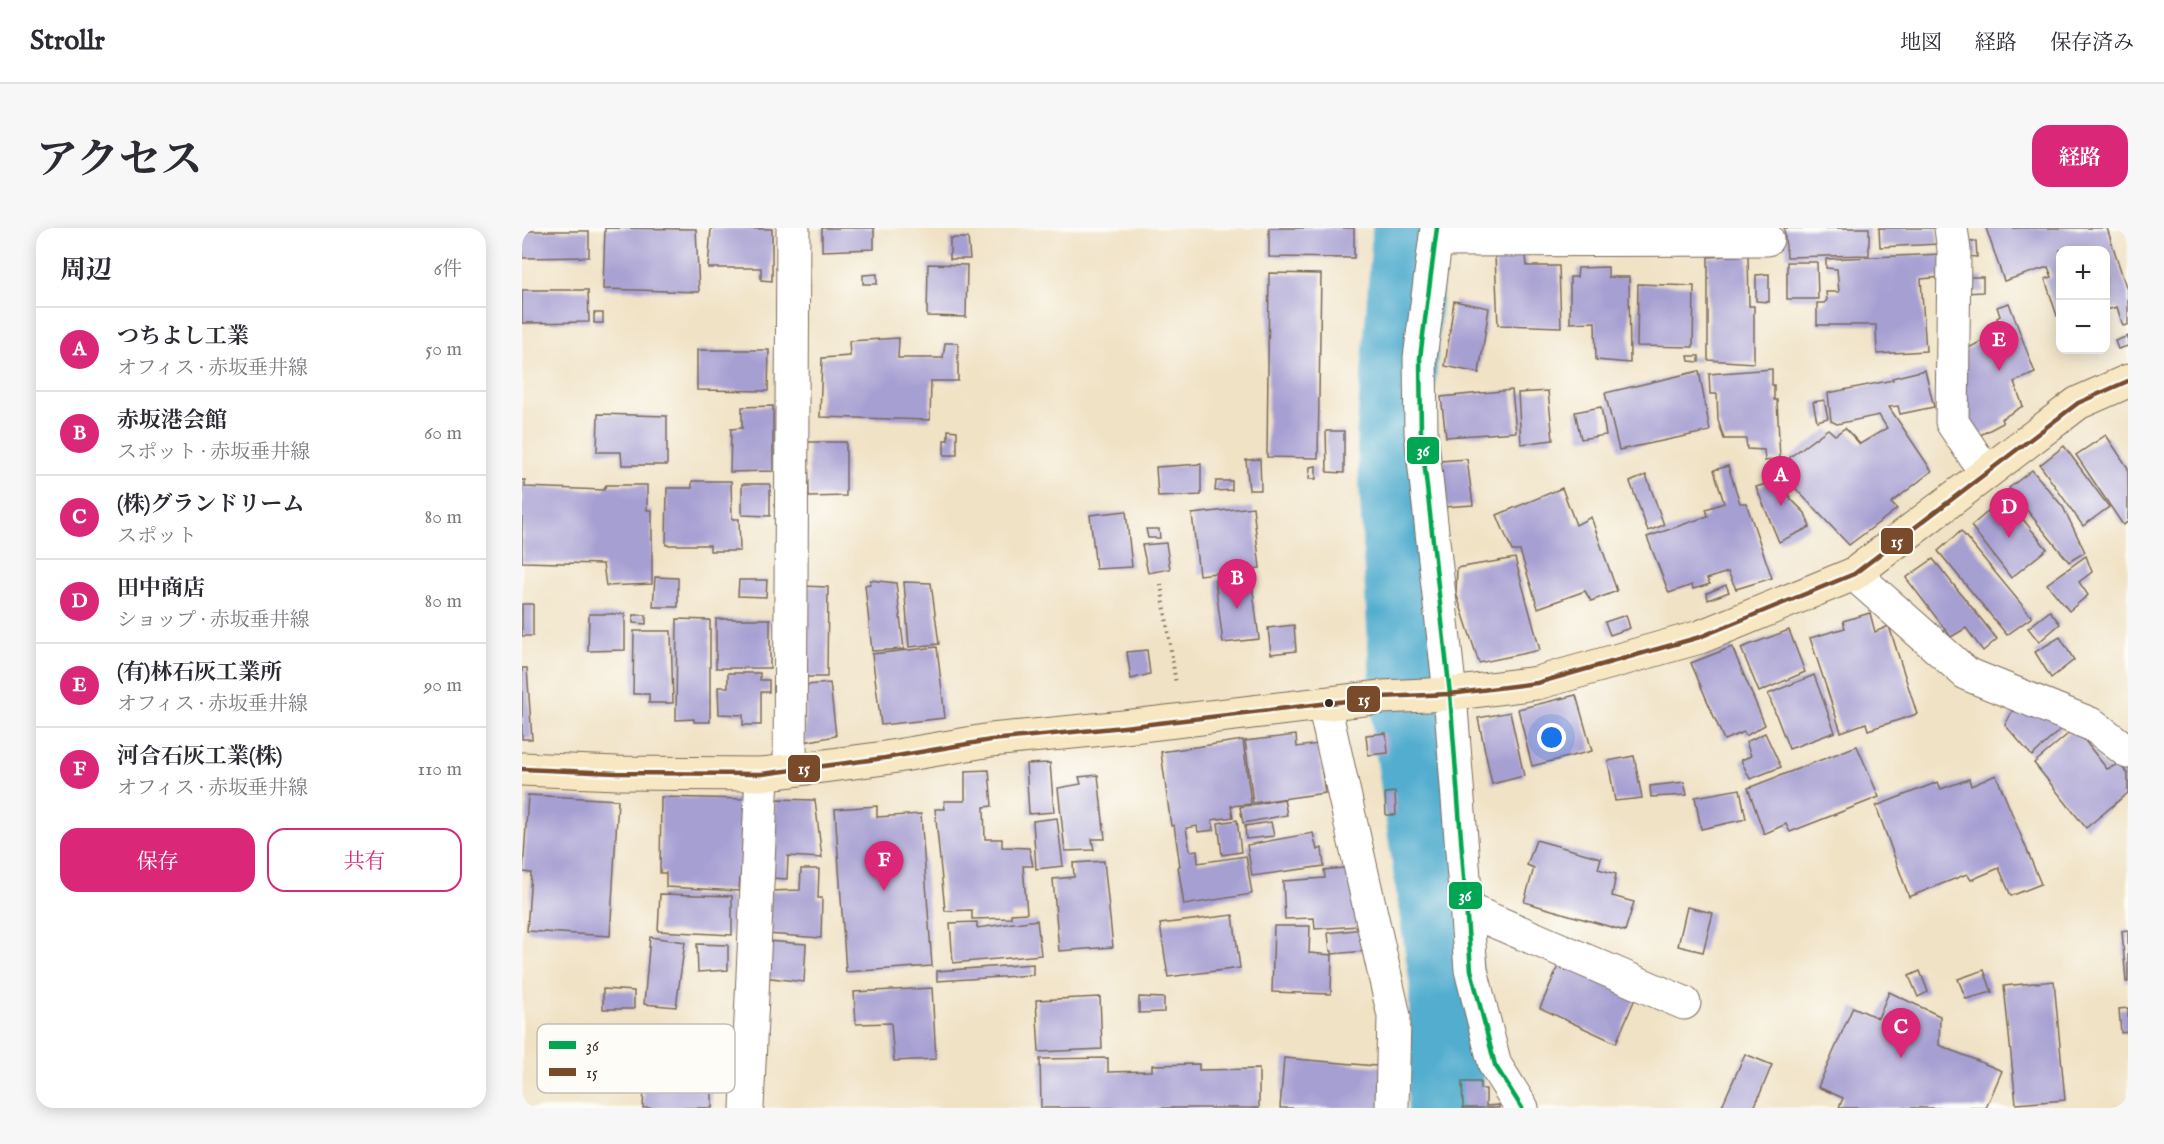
<!DOCTYPE html>
<html lang="ja">
<head>
<meta charset="utf-8">
<style>
  :root { --surface:#fff; --page:#f7f7f7; --text:#2b2b33; --muted:#7c7c81; --line:#e1e1e2; --accent:#db2777 }
  body { margin:0; font-family:"IM FELL English","Noto Serif JP",serif; background:var(--page); color:var(--text) }
  .controls { position:absolute; right:18px; top:18px; display:grid; overflow:hidden; border-radius:12px; box-shadow:0 3px 15px #0003 }
  .controls button { width:54px; height:54px; display:grid; place-items:center; padding:0; border:0; border-bottom:2px solid var(--line); background:var(--surface); color:var(--text); font:30px sans-serif }
  .you { position:absolute; left:1030px; top:510px; width:21px; height:21px; margin:-15px; border:4px solid #fff; border-radius:50%; background:#1a73e8; box-shadow:0 0 0 9px #1a73e833 }
  .badge { display:grid; place-items:center; width:39px; height:39px; border-radius:50%; background:var(--accent); color:#fff; font-size:20px; font-weight:700 }
  .pin { position:absolute; translate:-50% -50px; filter:drop-shadow(0 2px 3px #0008) }
  .pin::after { content:''; position:absolute; top:32px; width:21px; height:18px; background:inherit; clip-path:polygon(0 0,100% 0,50% 100%) }
  .list { margin:0; padding:0; list-style:none }
  h2 { display:flex; justify-content:space-between; align-items:center; height:78px; margin:0; padding:0 24px; font-size:26px }
  h2 small { font-size:20px; font-weight:400; color:var(--muted) }
  .list li { display:grid; grid-template-columns:39px 1fr auto; gap:18px; align-items:center; box-sizing:border-box; height:84px; padding:0 24px; border-top:2px solid var(--line) }
  .list b { display:block; font-size:22px; white-space:nowrap }
  .list p { margin:0; font-size:20px; white-space:nowrap; color:var(--muted) }
  .list em { font-size:20px; font-style:normal; color:var(--muted) }
  .actions { display:flex; gap:12px; padding:18px 24px }
  .actions a { flex:1; padding:14px 0; border:2px solid var(--accent); border-radius:18px; text-align:center; font-size:21px; color:var(--accent) }
  .actions .main { background:var(--accent); color:#fff }
  .map { position:relative; flex:none; width:1606px; height:880px; overflow:hidden; border-radius:18px }
  header { display:flex; align-items:center; gap:36px; box-sizing:border-box; height:84px; padding:0 30px; background:var(--surface); border-bottom:2px solid var(--line) }
  header strong { font-size:28px }
  nav { display:flex; gap:33px; margin-inline-start:auto; font-size:21px }
  .intro { display:flex; align-items:center; justify-content:space-between; box-sizing:border-box; height:144px; padding:0 36px }
  h1 { margin:0; font-size:42px }
  .button { padding:15px 27px; border-radius:18px; background:var(--accent); color:#fff; font-size:21px; font-weight:700 }
  main { display:flex; gap:36px; padding:0 36px }
  aside { flex:1; background:var(--surface); border-radius:18px; box-shadow:0 3px 15px #0003 }
  .map>svg:first-child { display:block }
</style>
</head>
<body>
<header>
<strong>Strollr</strong>
<nav><a>地図</a><a>経路</a><a>保存済み</a></nav>
</header>
<div class="intro"><h1>アクセス</h1><a class="button">経路</a></div>
<main>
<aside>
<h2>周辺<small>6件</small></h2>
<ul class="list">
<li><span class="badge">A</span><div><b>つちよし工業</b><p>オフィス · 赤坂垂井線</p></div><em>50 m</em></li>
<li><span class="badge">B</span><div><b>赤坂港会館</b><p>スポット · 赤坂垂井線</p></div><em>60 m</em></li>
<li><span class="badge">C</span><div><b>(株)グランドリーム</b><p>スポット</p></div><em>80 m</em></li>
<li><span class="badge">D</span><div><b>田中商店</b><p>ショップ · 赤坂垂井線</p></div><em>80 m</em></li>
<li><span class="badge">E</span><div><b>(有)林石灰工業所</b><p>オフィス · 赤坂垂井線</p></div><em>90 m</em></li>
<li><span class="badge">F</span><div><b>河合石灰工業(株)</b><p>オフィス · 赤坂垂井線</p></div><em>110 m</em></li>
</ul>
<div class="actions"><a class="main">保存</a><a>共有</a></div>
</aside>
<div class="map">
<svg width="1606" height="880" viewBox="0 0 1606 880">
  <rect width="100%" height="100%" fill="#fdfcf7"/>
  <filter id="ink" filterUnits="userSpaceOnUse"><feTurbulence type="fractalNoise" baseFrequency=".0167" numOctaves="2"/><feDisplacementMap in="SourceGraphic" scale="12" xChannelSelector="R" yChannelSelector="G"/><feConvolveMatrix kernelMatrix="1 2 1 2 8 2 1 2 1" color-interpolation-filters="sRGB"/></filter>
  <filter id="wash" filterUnits="userSpaceOnUse"><feTurbulence type="fractalNoise" baseFrequency=".008" numOctaves="4" result="noise"/><feDisplacementMap in="SourceGraphic" scale="24" xChannelSelector="R" yChannelSelector="G"/><feGaussianBlur stdDeviation="1.35" result="paint"/><feColorMatrix in="noise" values="0 0 0 0 0 0 0 0 0 0 0 0 0 0 0 0 0 1.4 0 .05"/><feComposite in="paint" operator="in"/></filter>
  <g filter="url(#wash)">
    <rect width="100%" height="100%" fill="#f0e2c5"/>
    <g fill="none" stroke-linecap="round" stroke-linejoin="round">
      <path stroke="#52adcf" stroke-width="75" d="M888,0L872,207L888,501L925,753L923,880"/>
    </g>
    <g id="blocks">
      <g fill="#a69fd2">
        <path d="M83,0L174,1L177,64L81,61Z"/>
        <path d="M189,0L250,1V53L239,52V40H186Z"/>
        <path d="M300,0H352V21L300,23Z"/>
        <path d="M747,0H832V30L747,29Z"/>
        <path d="M1262,0H1347V27L1265,29Z"/>
        <path d="M1357,0H1415L1416,16L1358,19Z"/>
        <path d="M1464,0H1585L1606,65V97L1601,98L1595,79L1584,82V22H1538V87L1535,88L1523,51L1530,49L1526,39L1482,53Z"/>
        <path d="M0,3H67V29L0,30Z"/>
        <path d="M428,10H446L448,31H428Z"/>
        <path d="M1454,13L1455,29L1443,28V14Z"/>
        <path d="M1420,26L1421,49L1399,51L1404,123L1355,126L1354,97H1295V75H1302L1305,72L1304,64H1317L1315,41L1304,40V31Z"/>
        <path d="M1004,27L1005,38H1037L1039,99L976,97L973,28Z"/>
        <path d="M1226,27L1227,78H1232V135L1186,132V29Z"/>
        <path d="M1265,34H1295L1296,71H1265Z"/>
        <path d="M406,36L445,37L444,89L405,88Z"/>
        <path d="M1086,39V49H1107L1108,135L1074,132L1073,94L1048,95V49H1055L1056,40Z"/>
        <path d="M747,45L799,46L796,230L745,229Z"/>
        <path d="M355,46V56H341V47Z"/>
        <path d="M1247,46V74L1234,73V47Z"/>
        <path d="M1443,49H1461V64L1443,65Z"/>
        <path d="M1116,56L1172,58L1171,119L1115,118Z"/>
        <path d="M0,62H66L67,94L0,95Z"/>
        <path d="M932,73L967,80L957,145L923,138Z"/>
        <path d="M1487,75L1513,145L1492,154L1501,178L1479,191L1481,195L1451,211L1439,189V124L1479,103L1475,90L1478,88L1475,79Z"/>
        <rect x="72" y="85" width="9" height="10"/>
        <path d="M1606,108V118L1596,121L1593,113Z"/>
        <path d="M377,110L376,130H421L423,115H436V153H409L408,192L298,189L300,130L328,128L327,113Z"/>
        <path d="M175,122H247L246,163L175,162Z"/>
        <path d="M1166,128H1177V134L1167,133Z"/>
        <path d="M1250,141V157H1252V172H1255L1258,231L1243,233L1242,222L1225,221L1224,211H1202L1196,192L1195,166H1188L1187,146Z"/>
        <path d="M1403,142L1412,179L1378,186L1376,178L1367,179L1410,243L1369,275L1375,281L1327,317L1274,261L1268,229L1306,201L1313,207L1323,200L1338,216L1365,200L1357,187L1315,196L1309,193L1306,165L1371,152L1370,150Z"/>
        <path d="M1177,143L1188,203L1097,222L1083,165Z"/>
        <path d="M990,162L994,204L924,209L919,169Z"/>
        <path d="M1026,163L1031,212L999,216L996,165Z"/>
        <path d="M1302,172L1306,190L1295,193L1291,174Z"/>
        <path d="M251,178V243L208,244L209,201L220,200V179Z"/>
        <path d="M1079,179L1084,207L1059,211L1053,184Z"/>
        <path d="M76,186L145,188V237H100L99,224H75Z"/>
        <path d="M426,202L435,203V227H422V212H426Z"/>
        <path d="M804,203H822V245L805,244Z"/>
        <path d="M1584,207L1606,240V294L1601,297L1554,227Z"/>
        <path d="M286,214H324V268L287,269Z"/>
        <path d="M1542,218L1587,279L1561,298L1518,237Z"/>
        <path d="M738,231L739,262H727L724,232Z"/>
        <path d="M945,231L951,277L922,279L918,233Z"/>
        <path d="M679,236V267L636,269L634,239Z"/>
        <path d="M794,238V251H787L788,239Z"/>
        <path d="M1206,238L1218,275H1224L1250,350L1214,361L1206,344L1185,351L1188,356L1171,361L1170,357L1147,365L1125,309L1186,288L1184,281L1202,275L1192,242Z"/>
        <path d="M1510,242L1541,279L1563,324L1547,334L1487,260Z"/>
        <path d="M1124,247L1142,297L1126,303L1108,254Z"/>
        <path d="M1260,251L1269,271L1283,285L1288,299L1257,314L1234,259Z"/>
        <path d="M0,252H3V259L82,262L84,257H125V282H130V356L84,358L81,336L0,334Z"/>
        <path d="M170,253H209L210,291H217L218,323H188V317H144L145,260H170Z"/>
        <path d="M694,253H710V262L693,263Z"/>
        <path d="M220,256H248V288L220,287Z"/>
        <path d="M1040,260L1054,297L1069,289L1095,363L1069,373L1063,363L1016,380L998,323H990L975,287Z"/>
        <path d="M1483,269L1525,321L1489,350L1449,298Z"/>
        <path d="M731,279L738,340L677,347L670,286Z"/>
        <path d="M604,283L610,339L574,341L568,287Z"/>
        <path d="M624,301H637L638,310H626Z"/>
        <path d="M1439,303L1510,389L1485,407L1416,323Z"/>
        <path d="M644,315L648,341L626,345L620,317Z"/>
        <path d="M1564,328L1570,344L1557,354L1566,367L1547,383L1525,356Z"/>
        <path d="M993,330L1018,422L957,435L934,365L935,340Z"/>
        <path d="M1411,331L1475,411L1461,423L1444,400L1429,409L1384,350Z"/>
        <path d="M729,347L737,411L701,415L693,352Z"/>
        <path d="M133,349L156,350V379H131Z"/>
        <path d="M217,352H245L244,369L216,368Z"/>
        <path d="M348,352L374,355L382,421L350,423L343,357L348,356Z"/>
        <path d="M382,354L409,355L417,416L387,419Z"/>
        <path d="M1204,357L1207,364L1186,372L1185,365Z"/>
        <path d="M278,358L306,359L305,449H277Z"/>
        <rect x="0" y="376" width="11" height="32"/>
        <path d="M1528,383L1538,396L1517,414L1506,400Z"/>
        <path d="M1348,385L1353,404L1367,398L1395,486L1346,502L1344,495L1319,504L1288,410L1323,400L1321,393Z"/>
        <path d="M67,386H103V422L66,423Z"/>
        <path d="M111,387H124V396L111,395Z"/>
        <path d="M1104,387L1108,400L1088,407L1083,394Z"/>
        <path d="M155,391L188,392V494H172V491L154,492Z"/>
        <rect x="194" y="391" width="54" height="49"/>
        <path d="M772,397L774,423L749,426L746,400Z"/>
        <path d="M1267,402L1283,444L1237,464L1219,420Z"/>
        <path d="M112,403H149L151,475H127V466H111Z"/>
        <path d="M1538,409L1552,432L1529,450L1513,424Z"/>
        <path d="M415,419L423,490L359,497L350,426Z"/>
        <path d="M1210,419L1243,497L1224,508L1222,504L1202,512L1169,435Z"/>
        <path d="M625,422L628,446L609,451L605,424Z"/>
        <path d="M0,440H5L10,511H0Z"/>
        <path d="M206,445H238V452H247V464H239V497H221V487L197,486L196,459H206Z"/>
        <path d="M1292,447L1313,504L1267,521L1246,466Z"/>
        <path d="M308,455L314,508L282,514L284,457Z"/>
        <path d="M1054,467L1070,523L1010,538L996,481Z"/>
        <path d="M1494,476L1543,497L1510,528L1483,497Z"/>
        <path d="M988,484L1002,548L970,556L956,490Z"/>
        <path d="M1553,500L1585,541L1597,536L1606,546V565L1564,600L1512,535Z"/>
        <path d="M864,505L866,525L846,527L844,507Z"/>
        <path d="M1243,505L1259,539L1228,551L1219,532L1229,528L1224,514Z"/>
        <path d="M774,507L775,519L796,516L803,565L731,575L723,513Z"/>
        <path d="M721,512L729,576L709,578L711,589L690,592L692,602L676,604L675,598L664,600L668,623L675,622L676,635L724,628L730,666L662,677L656,638H658L652,597L649,598L639,524Z"/>
        <path d="M1335,518L1357,569L1268,604L1264,596L1242,606L1226,560Z"/>
        <path d="M1112,528L1120,570L1093,573L1086,533Z"/>
        <path d="M528,535L532,584L507,586L504,536Z"/>
        <path d="M467,542L470,578L462,579L463,611H480V619L507,620L511,638H501L505,685L489,686V690L450,691V682L423,683L413,581H423L422,573H443V543Z"/>
        <path d="M576,547L583,611H570L572,622L543,623L536,560L559,556L557,549Z"/>
        <path d="M1474,547L1519,656L1489,668L1477,640L1449,652L1445,646L1387,669L1354,578L1416,554L1419,561L1447,551L1449,558Z"/>
        <path d="M1162,554L1165,567L1129,569L1128,558Z"/>
        <path d="M1218,561L1224,591L1179,601L1173,569Z"/>
        <path d="M873,564L874,587H864L863,565Z"/>
        <path d="M6,567L96,572L88,708L5,703L9,645L1,644Z"/>
        <path d="M139,569L223,571L221,649H218L217,663L144,659V645H138Z"/>
        <path d="M253,571L293,572L300,630L266,628L265,651L249,650Z"/>
        <path d="M762,571L765,587L721,595L718,579Z"/>
        <path d="M355,578V589L399,586L410,738L324,744L313,581Z"/>
        <path d="M535,590L541,638L514,641L511,593Z"/>
        <path d="M715,592L719,624L700,627L696,595Z"/>
        <path d="M749,594L752,608L724,611L723,598Z"/>
        <path d="M791,605L795,622L800,620L802,638L730,648L725,617Z"/>
        <path d="M1014,612L1079,630L1076,641L1094,646L1090,668L1112,674L1103,703L1002,674L1012,640L1005,637Z"/>
        <path d="M582,633L591,719L537,723L531,651L552,649L551,635Z"/>
        <path d="M831,639L836,698L793,701L792,690L763,691L761,653L803,650L802,642Z"/>
        <path d="M279,641H297L296,670H300L299,710L245,706L248,663L278,662Z"/>
        <path d="M138,666L210,668V707L136,703Z"/>
        <path d="M1165,679L1191,685L1181,724L1156,718Z"/>
        <path d="M711,687L718,740L646,749L638,696Z"/>
        <path d="M515,692L519,727L431,735L428,695L455,694V700Z"/>
        <path d="M752,698H788L787,725L810,727L809,766L750,764Z"/>
        <path d="M841,701L843,723L810,726V723H808L806,705Z"/>
        <path d="M1606,702V754H1604L1600,703Z"/>
        <path d="M128,709L163,714L154,779L122,776Z"/>
        <path d="M244,713L284,716L282,754L241,749Z"/>
        <path d="M175,716L206,717V742L176,744Z"/>
        <path d="M1038,734L1115,766L1094,815L1018,780Z"/>
        <path d="M511,736V747L415,753V743Z"/>
        <path d="M1462,742L1470,764L1444,771L1436,751Z"/>
        <path d="M1398,743L1406,764L1396,769L1387,748Z"/>
        <path d="M1532,753L1543,872L1494,876L1482,758Z"/>
        <path d="M410,760L414,831L372,833L369,795L334,796L332,764Z"/>
        <path d="M81,761L112,763V781H81Z"/>
        <path d="M1367,764L1418,788L1417,817L1480,843L1464,880H1317L1321,870L1296,859L1331,779L1356,790Z"/>
        <path d="M578,769L580,821L517,824L514,772Z"/>
        <path d="M617,769L642,770V784L617,785Z"/>
        <path d="M1606,780V804L1599,805L1597,781Z"/>
        <path d="M1223,826L1250,837L1232,880H1199Z"/>
        <path d="M586,830V844L630,843V837L677,836V842L737,841V880H519L518,831Z"/>
        <path d="M762,830L865,839L862,880H758Z"/>
        <path d="M123,841L190,844V880H121Z"/>
        <path d="M940,854H958V861H964V878L977,877V880H941Z"/>
      </g>
    </g>
  </g>
  <g filter="url(#ink)">
    <use href="#blocks" fill-opacity="0" stroke="#7a6a58" stroke-width="1.5"/>
    <g fill="none" stroke-linecap="round" stroke-linejoin="round">
      <defs>
        <g id="minor">
          <path d="M915,0L898,130L899,205L928,466L949,742L973,837L1000,880"/>
          <path d="M1429,0L1432,22L1430,194L1464,245"/>
          <path d="M914,12L1245,11"/>
          <path d="M1332,346L1445,446L1571,497L1606,524"/>
          <path d="M802,476L872,788L870,880"/>
          <path d="M268,542L271,0"/>
          <path d="M944,681L1162,775"/>
          <path d="M225,880L240,546"/>
        </g>
        <path id="secondary" d="M0,541L95,545L240,546L363,530L469,512L602,499L859,469L928,466L1015,455L1178,409L1332,346L1556,175L1606,153"/>
      </defs>
      <use href="#minor" stroke="#7a6a58" stroke-width="35"/>
      <use href="#secondary" stroke="#7a6a58" stroke-width="35"/>
      <path stroke="#7a6a58" stroke-width="4" stroke-dasharray="1.5 4.5" stroke-linecap="butt" d="M639,356L654,456"/>
      <use href="#minor" stroke="#fff" stroke-width="33"/>
      <use href="#secondary" stroke="#f7e8c3" stroke-width="33"/>
      <defs>
        <path id="bus-1" d="M915,0L898,130L899,205L928,466L949,742L973,837L1000,880"/>
        <path id="bus-2" d="M0,541L95,545L240,546L363,530L469,512L602,499L859,469L928,466L1015,455L1178,409L1332,346L1556,175L1606,153"/>
      </defs>
      <use href="#bus-1" stroke="#fdfcf7" stroke-width="9"/>
      <use href="#bus-2" stroke="#fdfcf7" stroke-width="9"/>
      <use href="#bus-1" stroke="#00a651" stroke-width="4.5"/>
      <use href="#bus-2" stroke="#7a4b2a" stroke-width="4.5"/>
    </g>
  </g>
  <circle fill="#3b2a1e" stroke="#fdfcf7" stroke-width="2" cx="807" cy="475" r="5"/>
  <rect x="15" y="796" width="198" height="69" rx="9" fill="#fdfcf7" stroke="#c3bdb6" stroke-width="1.5"/>
  <rect x="27" y="813" width="27" height="8" fill="#00a651"/>
  <rect x="27" y="840" width="27" height="8" fill="#7a4b2a"/>
  <g font-size="16" fill="#3b2a1e">
    <text x="64" y="823">36</text>
    <text x="64" y="850">15</text>
  </g>
  <g stroke="#fdfcf7" stroke-width="2">
    <rect x="884" y="208" width="34" height="29" rx="6" fill="#00a651"/>
    <rect x="1358" y="299" width="34" height="28" rx="6" fill="#7a4b2a"/>
    <rect x="824" y="457" width="35" height="28" rx="6" fill="#7a4b2a"/>
    <rect x="265" y="526" width="34" height="29" rx="6" fill="#7a4b2a"/>
    <rect x="926" y="653" width="35" height="29" rx="6" fill="#00a651"/>
  </g>
  <g font-size="16" text-anchor="middle" font-weight="bold" fill="#fff">
    <text x="901" y="228">36</text>
    <text x="1375" y="319">15</text>
    <text x="842" y="477">15</text>
    <text x="282" y="546">15</text>
    <text x="943" y="673">36</text>
  </g>
</svg>
<div class="controls">
<button>+</button>
<button>−</button>
</div>
<div class="you"></div>
<div class="pin badge" style="left:1259px;top:278px">A</div>
<div class="pin badge" style="left:715px;top:381px">B</div>
<div class="pin badge" style="left:1379px;top:830px">C</div>
<div class="pin badge" style="left:1487px;top:310px">D</div>
<div class="pin badge" style="left:1477px;top:143px">E</div>
<div class="pin badge" style="left:362px;top:663px">F</div>
</div>
</main>
</body>
</html>
